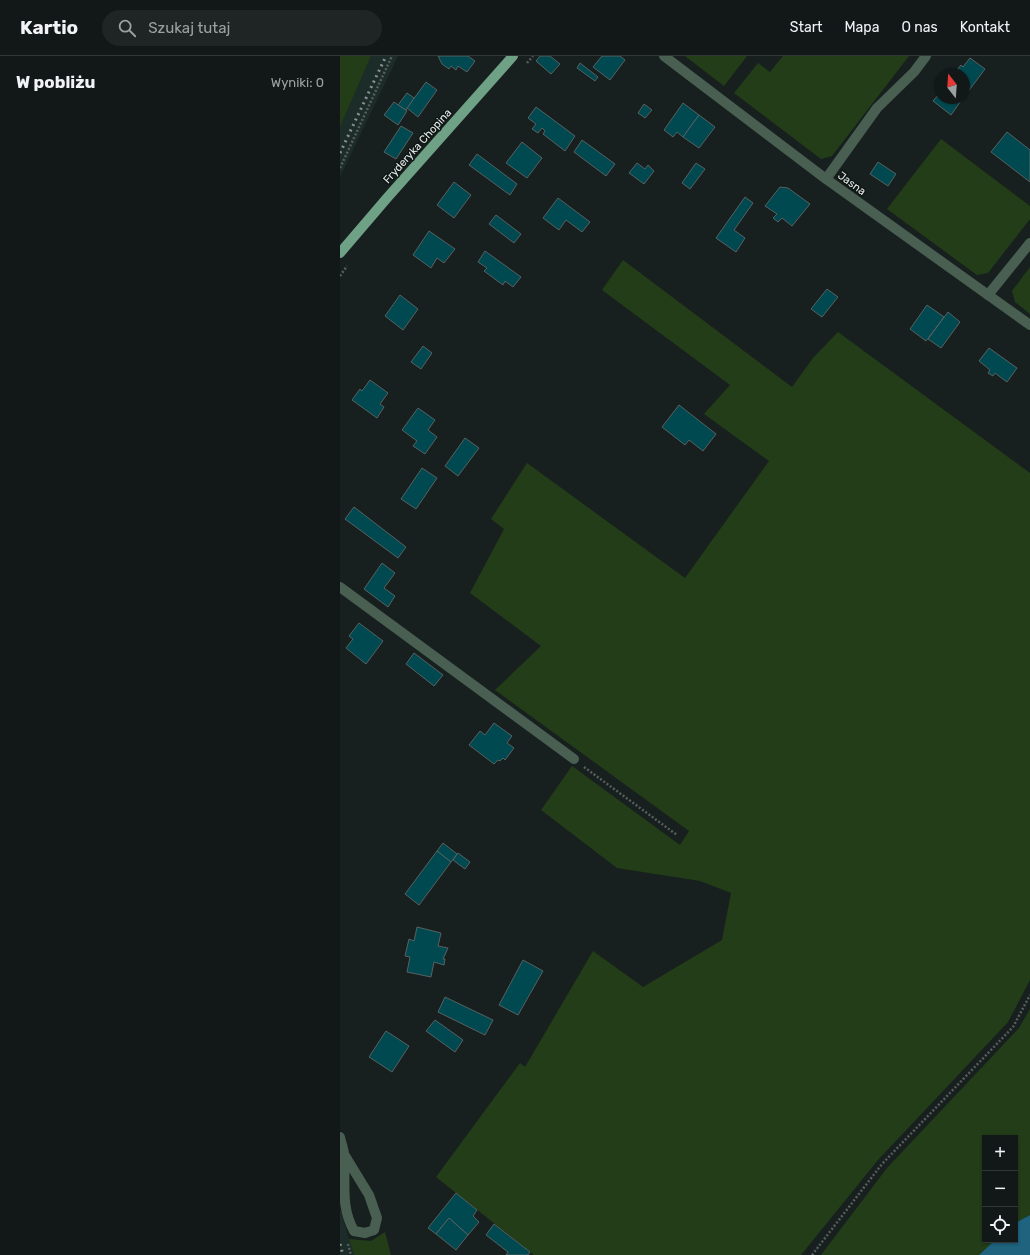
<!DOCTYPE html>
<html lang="pl">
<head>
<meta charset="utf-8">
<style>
  :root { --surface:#121817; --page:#1f2524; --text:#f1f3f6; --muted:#9ca0a1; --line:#313736 }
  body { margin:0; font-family:Rubik,sans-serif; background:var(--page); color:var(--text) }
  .controls { position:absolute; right:12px; bottom:12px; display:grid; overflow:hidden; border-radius:0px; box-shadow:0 1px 3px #0004 }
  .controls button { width:36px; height:36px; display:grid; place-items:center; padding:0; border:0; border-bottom:1px solid var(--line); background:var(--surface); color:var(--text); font:20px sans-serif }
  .compass { position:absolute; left:594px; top:12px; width:36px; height:36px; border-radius:50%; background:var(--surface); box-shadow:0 1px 3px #0004; rotate:343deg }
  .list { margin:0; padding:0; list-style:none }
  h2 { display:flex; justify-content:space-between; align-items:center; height:52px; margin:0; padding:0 16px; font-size:17px }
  h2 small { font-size:13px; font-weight:400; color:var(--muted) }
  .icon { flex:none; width:22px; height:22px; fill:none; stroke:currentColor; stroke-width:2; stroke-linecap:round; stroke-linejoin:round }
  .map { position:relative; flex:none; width:690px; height:1199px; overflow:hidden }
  header { display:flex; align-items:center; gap:24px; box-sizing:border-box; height:56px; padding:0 20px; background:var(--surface); border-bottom:1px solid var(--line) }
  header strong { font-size:19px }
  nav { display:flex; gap:22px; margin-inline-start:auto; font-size:14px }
  .search { width:280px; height:36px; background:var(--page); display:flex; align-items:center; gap:10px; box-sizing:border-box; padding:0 14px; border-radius:22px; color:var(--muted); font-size:15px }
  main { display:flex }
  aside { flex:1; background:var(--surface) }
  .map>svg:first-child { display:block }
</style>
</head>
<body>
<header>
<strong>Kartio</strong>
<div class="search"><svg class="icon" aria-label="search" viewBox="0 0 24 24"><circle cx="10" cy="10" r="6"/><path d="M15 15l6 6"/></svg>Szukaj tutaj</div>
<nav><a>Start</a><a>Mapa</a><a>O nas</a><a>Kontakt</a></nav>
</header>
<main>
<aside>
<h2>W pobliżu<small>Wyniki: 0</small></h2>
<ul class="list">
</ul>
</aside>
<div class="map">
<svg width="690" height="1199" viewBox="0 0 690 1199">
  <rect width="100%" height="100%" fill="#18201f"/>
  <g fill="#1c2c29">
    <path d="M31,0H58L0,121V71Z"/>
    <path d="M0,1153L9,1183L14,1199H0Z"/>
  </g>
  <g fill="#233d18">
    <path d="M0,0H31L0,71Z"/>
    <path d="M345,0H407L384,30Z"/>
    <path d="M443,0H569L492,100L481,103L394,37L418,7L430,16Z"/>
    <path d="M601,83L690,150V163L648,217L637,219L547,153Z"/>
    <path d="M283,204L452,331L473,302L498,276L690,417V924L668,966L538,1104L461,1199H194L96,1121L180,1007L185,1011L253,895L303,931L382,884L391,837L360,825L277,812L201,754L232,710L340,789L349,775L155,634L201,590L130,537L164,473L151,463L187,407L345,522L429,405L364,358L390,329L262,234Z"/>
    <path d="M690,211V258L675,246L672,235Z"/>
    <path d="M690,953V1159L675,1167V1082H645V1184H655L639,1199H481L547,1112L679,972Z"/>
    <path d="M45,1176L51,1199H14L9,1183L31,1185Z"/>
  </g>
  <path fill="#1f637e" d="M690,1159V1199H639L655,1184H675V1167Z"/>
  <g fill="#004950" stroke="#576162">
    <path d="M98,0H128L135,5L127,16L118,10L116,14L111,10L109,13L102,8Z"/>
    <path d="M200,0H210L220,8L211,18L196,5Z"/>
    <path d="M262,0H280L285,4L270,24L253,11Z"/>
    <path d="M630,2L645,13L624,41V18H614L621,9L623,11Z"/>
    <path d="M240,7L258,21L255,25L237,12Z"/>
    <path d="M86,26L97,34L78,61L67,52Z"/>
    <path d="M67,37L74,42L66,54L58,49Z"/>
    <path d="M600,37V42H623L611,59L593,45Z"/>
    <path d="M54,46L67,55L58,69L44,59Z"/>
    <path d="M343,47L359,59L343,81L337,76L333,81L324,74Z"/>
    <path d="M304,48L312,54L305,62L298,57Z"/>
    <path d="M196,51L235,80L225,95L203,78L205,75L202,72L198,77L192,73L196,68L188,62Z"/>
    <path d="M359,59L375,71L359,92L343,81Z"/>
    <path d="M61,70L73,77L56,103L44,96Z"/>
    <path d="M667,76L690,94V126L651,96Z"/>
    <path d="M242,84L275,108L266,120L234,96Z"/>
    <path d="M182,86L202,102L187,122L166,107Z"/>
    <path d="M137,98L177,128L170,139L129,109Z"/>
    <path d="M538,106L556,118L548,130L530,118Z"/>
    <path d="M297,107L305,113L308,109L314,115L304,128L289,117Z"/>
    <path d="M356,107L365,113L350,133L342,127Z"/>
    <path d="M114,126L131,139L114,162L97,149Z"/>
    <path d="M440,131L448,132L470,148L452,170L442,162L438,166L433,162L437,158L425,150Z"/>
    <path d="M405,141L413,147L394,174L405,182L396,196L376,182Z"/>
    <path d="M218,142L250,166L242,176L226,164L219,174L203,162Z"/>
    <path d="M156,159L181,178L174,187L149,168Z"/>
    <path d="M89,175L115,193L104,207L97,202L91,212L73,199Z"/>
    <path d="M145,195L181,221L173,231L165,225L163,229L144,215L147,212L138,206Z"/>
    <path d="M487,233L498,241L482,261L471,253Z"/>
    <path d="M60,239L78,253L63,274L45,260Z"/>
    <path d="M587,249L604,261L586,285L570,273Z"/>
    <path d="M608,256L620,266L601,292L588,283Z"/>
    <path d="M83,290L92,297L81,313L71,306Z"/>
    <path d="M649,292L677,312L667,326L655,317L653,320L648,317L650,314L639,305Z"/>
    <path d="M30,324L48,337L40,348L44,351L37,362L12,344L20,333L22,335Z"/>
    <path d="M339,349L376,378L363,395L349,384L345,389L322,371Z"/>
    <path d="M78,352L95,364L88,374L97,381L85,398L73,390L77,385L62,374Z"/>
    <path d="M125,382L139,392L118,420L105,410Z"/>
    <path d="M82,412L97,422L76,453L61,443Z"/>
    <path d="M14,451L66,491L58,502L5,463Z"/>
    <path d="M42,507L55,517L44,532L55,540L48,551L24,533Z"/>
    <path d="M19,567L43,585L26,608L6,592L13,583L9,580Z"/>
    <path d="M74,597L103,619L94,630L66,608Z"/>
    <path d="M154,667L172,680L167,687L174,692L165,704L163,702L160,705L158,704L154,708L129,689L140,675L145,679Z"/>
    <path d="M103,787L117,798L111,806L97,795Z"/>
    <path d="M97,795L111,806L79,849L65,838Z"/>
    <path d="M118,797L130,806L125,813L113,804Z"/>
    <path d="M77,871L101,877L98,890L108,892L103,903H105L104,909L94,906L91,921L67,916L70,901L65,900L69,883L74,885Z"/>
    <path d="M183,904L203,915L178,959L159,949Z"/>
    <path d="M105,941L153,964L145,979L98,956Z"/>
    <path d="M95,964L123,984L115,996L86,975Z"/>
    <path d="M46,975L69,990L52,1016L29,1001Z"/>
    <path d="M116,1137L137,1154L133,1160L139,1166L128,1179L109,1162L96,1178L88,1172Z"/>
    <path d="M109,1162L128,1179L116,1194L96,1178Z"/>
    <path d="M154,1168L190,1196L188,1199H166L168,1196L146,1179Z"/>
  </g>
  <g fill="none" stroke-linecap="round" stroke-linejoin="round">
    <g stroke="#575e5d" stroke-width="2.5" stroke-dasharray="2 2" stroke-linecap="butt">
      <path d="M187,7L193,0"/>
      <path d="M0,112L52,0"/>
      <path d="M0,220L7,210"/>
      <path d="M244,711L337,779"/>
      <path d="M8,1188L11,1199"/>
      <path d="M472,1199L542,1108L673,971L690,939"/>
    </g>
    <g stroke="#485f52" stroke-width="10">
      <path d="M324,0L486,123L690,269"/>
      <path d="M486,123L537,52L574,16L586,0"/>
      <path d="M648,239L690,187"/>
      <path d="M0,531L234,703"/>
      <path d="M0,1081C1,1087 4,1093 4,1099C6,1127 0,1150 14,1175L25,1177L34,1174L37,1162L29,1139L4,1098"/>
    </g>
    <path stroke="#6fa186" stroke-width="10" d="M0,197L47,142L173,0"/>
    <g stroke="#89908f" stroke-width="3" stroke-dasharray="2 4" stroke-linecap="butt">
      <path d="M0,97L46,0"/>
      <path d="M0,1188L3,1199"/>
    </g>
  </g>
  <g text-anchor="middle" stroke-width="3" stroke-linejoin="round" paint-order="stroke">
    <g font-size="11" fill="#e6ebea" stroke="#0f1715">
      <text transform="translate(77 90) rotate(-48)" y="4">Fryderyka Chopina</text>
      <text transform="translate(512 127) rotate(36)" y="4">Jasna</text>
    </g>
  </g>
</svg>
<div class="controls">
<button>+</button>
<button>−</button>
<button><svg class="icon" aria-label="locate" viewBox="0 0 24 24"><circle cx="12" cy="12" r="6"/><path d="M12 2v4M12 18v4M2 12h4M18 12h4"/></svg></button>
</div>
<svg class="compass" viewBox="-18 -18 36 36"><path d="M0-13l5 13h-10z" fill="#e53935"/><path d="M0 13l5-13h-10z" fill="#9ca0a1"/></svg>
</div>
</main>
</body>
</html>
